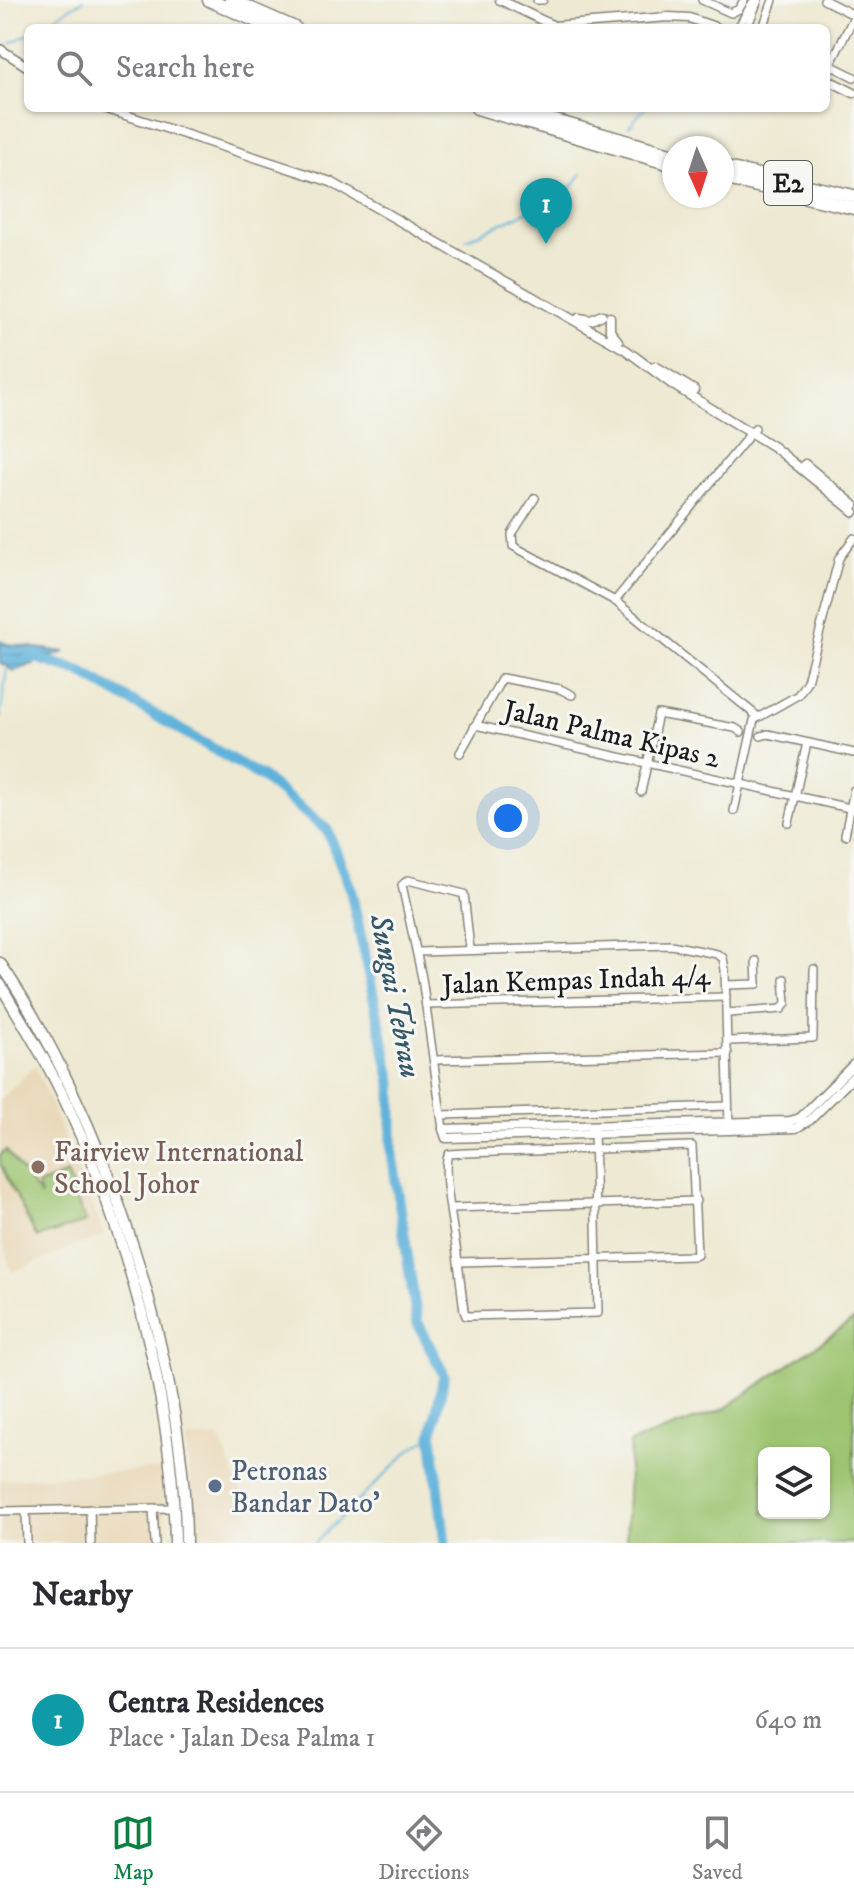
<!DOCTYPE html>
<html lang="en">
<head>
<meta charset="utf-8">
<style>
  :root { --surface:#fff; --page:#f2f2f3; --text:#2b2b33; --muted:#7c7c81; --line:#e1e1e2; --accent:#0b8043 }
  body { margin:0; font-family:"IM FELL DW Pica",serif; background:var(--page); color:var(--text) }
  .controls { position:absolute; right:24px; bottom:24px; display:grid; overflow:hidden; border-radius:12px; box-shadow:0 2px 6px #0004 }
  .controls button { width:72px; height:72px; display:grid; place-items:center; padding:0; border:0; border-bottom:2px solid var(--line); background:var(--surface); color:var(--text); font:40px sans-serif }
  .compass { position:absolute; left:662px; top:136px; width:72px; height:72px; border-radius:50%; background:var(--surface); box-shadow:0 2px 6px #0004; rotate:177deg }
  .you { position:absolute; left:508px; top:818px; width:28px; height:28px; margin:-20px; border:6px solid #fff; border-radius:50%; background:#1a73e8; box-shadow:0 0 0 12px #1a73e833 }
  .badge { display:grid; place-items:center; width:52px; height:52px; border-radius:50%; background:var(--accent); color:#fff; font-size:26px; font-weight:700 }
  .pin { position:absolute; translate:-50% -66px; filter:drop-shadow(0 2px 4px #0008) }
  .pin::after { content:''; position:absolute; top:42px; width:28px; height:24px; background:inherit; clip-path:polygon(0 0,100% 0,50% 100%) }
  .list { margin:0; padding:0; list-style:none }
  h2 { display:flex; justify-content:space-between; align-items:center; height:104px; margin:0; padding:0 32px; font-size:34px }
  h2 small { font-size:26px; font-weight:400; color:var(--muted) }
  .list li { display:grid; grid-template-columns:52px 1fr auto; gap:24px; align-items:center; box-sizing:border-box; height:144px; padding:0 32px; border-top:2px solid var(--line) }
  .list b { display:block; font-size:30px; white-space:nowrap }
  .list p { margin:0; font-size:26px; white-space:nowrap; color:var(--muted) }
  .list em { font-size:26px; font-style:normal; color:var(--muted) }
  .icon { flex:none; width:44px; height:44px; fill:none; stroke:currentColor; stroke-width:2; stroke-linecap:round; stroke-linejoin:round }
  .map { position:relative; flex:none; width:854px; height:1543px; overflow:hidden }
  .search { position:absolute; background:var(--surface); box-shadow:0 2px 6px #0004; left:24px; right:24px; top:24px; height:88px; display:flex; align-items:center; gap:20px; box-sizing:border-box; padding:0 28px; border-radius:12px; color:var(--muted); font-size:30px }
  .sheet { height:248px; background:var(--surface) }
  nav { display:flex; justify-content:space-around; align-items:center; box-sizing:border-box; height:112px; border-top:2px solid var(--line); background:var(--surface); font-size:22px; color:var(--muted) }
  nav a { display:grid; justify-items:center; gap:4px }
  nav .on { color:var(--accent) }
  .map>svg:first-child { display:block }
</style>
</head>
<body>
<div class="map">
<svg width="854" height="1543" viewBox="0 0 854 1543">
  <defs>
    <pattern id="water-rules" width="6" height="5" patternUnits="userSpaceOnUse" patternTransform="scale(2)"><rect width="6" height="5" fill="#60b2db"/><path d="M0 2.5h6" fill="none" stroke="#5398bb"/></pattern>
  </defs>
  <rect width="100%" height="100%" fill="#f6f6f2"/>
  <filter id="ink" filterUnits="userSpaceOnUse"><feTurbulence type="fractalNoise" baseFrequency=".0125" numOctaves="2"/><feDisplacementMap in="SourceGraphic" scale="16" xChannelSelector="R" yChannelSelector="G"/><feConvolveMatrix kernelMatrix="1 2 1 2 8 2 1 2 1" color-interpolation-filters="sRGB"/></filter>
  <filter id="wash" filterUnits="userSpaceOnUse"><feTurbulence type="fractalNoise" baseFrequency=".006" numOctaves="4" result="noise"/><feDisplacementMap in="SourceGraphic" scale="32" xChannelSelector="R" yChannelSelector="G"/><feGaussianBlur stdDeviation="1.8" result="paint"/><feColorMatrix in="noise" values="0 0 0 0 0 0 0 0 0 0 0 0 0 0 0 0 0 1.4 0 .05"/><feComposite in="paint" operator="in"/></filter>
  <g filter="url(#wash)">
    <rect width="100%" height="100%" fill="#eee9d2"/>
    <g fill="#e9d9ba">
      <path d="M35,1065L104,1235L12,1272L0,1234V1100Z"/>
      <path d="M219,1437L257,1531L196,1535L186,1439Z"/>
      <path d="M162,1469L166,1543H0V1480Z"/>
    </g>
    <g fill="#9dc46f" stroke="#5c7046" stroke-width="2" fill-rule="evenodd">
      <path d="M6,1150L41,1197L37,1185L67,1174L73,1189L52,1197L73,1191L86,1222L37,1238L0,1164V1155Z"/>
      <path d="M854,1320V1543H626L630,1443L724,1409ZM764,1453H824V1513H764Z"/>
    </g>
    <path fill="url(#water-rules)" stroke="#3e677c" stroke-width="2" d="M0,641L7,644L65,652L14,671L0,663Z"/>
    <g fill="none" stroke-linecap="round" stroke-linejoin="round">
      <g stroke="#60b2db" stroke-width="2">
        <path d="M38,28L83,0"/>
        <path d="M671,28L672,25"/>
        <path d="M11,43L28,34"/>
        <path d="M629,126L645,108"/>
        <path d="M467,239L568,193L582,173"/>
        <path d="M0,718L7,668"/>
        <path d="M315,1543L411,1449L432,1436"/>
      </g>
      <path stroke="#60b2db" stroke-width="11" d="M30,656L79,671L262,777L327,830L350,887L392,1083V1153L417,1321L444,1375L432,1436L445,1543"/>
    </g>
  </g>
  <g filter="url(#ink)">
    <g fill="none" stroke-linecap="round" stroke-linejoin="round">
      <defs>
        <g id="minor">
          <path d="M537,0H543"/>
          <path d="M702,0L731,13L739,9L744,0"/>
          <path d="M824,0L854,15"/>
          <path d="M738,28L754,0"/>
          <path d="M747,28L758,0"/>
          <path d="M763,28L773,0"/>
          <path d="M828,64L854,77"/>
          <path d="M830,65L854,17"/>
          <path d="M535,498L512,534L513,546L615,601L757,716"/>
          <path d="M615,601L755,428"/>
          <path d="M475,725L854,809"/>
          <path d="M761,736L768,734L854,753"/>
          <path d="M460,753L502,678L560,689L572,695"/>
          <path d="M641,792L658,714L735,728L741,732"/>
          <path d="M734,811L754,720L798,695L807,681L839,558L854,538"/>
          <path d="M789,823L807,743"/>
          <path d="M845,835L854,790"/>
          <path d="M418,952L671,945L717,954L723,958L725,970L729,1127"/>
          <path d="M726,985L757,984L756,961"/>
          <path d="M426,1005L726,997"/>
          <path d="M728,1013L782,1009L786,1003L784,979"/>
          <path d="M728,1041L813,1038L814,969"/>
          <path d="M434,1060L728,1053"/>
          <path d="M441,1115L728,1106"/>
          <path d="M443,1129L422,978L402,885L408,880L464,894L470,949"/>
          <path d="M452,1208L696,1201"/>
          <path d="M458,1262C537,1260 615,1258 694,1256L697,1255L692,1146L465,1153L449,1154C440,1165 455,1236 457,1254L458,1262L464,1311L466,1316L598,1313C597,1252 595,1191 594,1129"/>
          <path d="M153,1508L155,1543"/>
          <path d="M90,1509L91,1543"/>
          <path d="M0,1511L173,1508"/>
          <path d="M26,1511L27,1543"/>
        </g>
        <g id="tertiary">
          <path d="M500,0L554,26L668,17L689,18L718,28"/>
          <path d="M0,49L28,67"/>
          <path d="M826,79L854,93"/>
          <path d="M104,108L331,182L626,350L673,385L774,447L854,512"/>
          <path d="M610,317V331L618,341"/>
          <path d="M579,318L591,320L602,315"/>
          <path d="M655,366L694,390"/>
          <path d="M805,464L854,505"/>
          <path d="M443,1129L446,1138L796,1128L810,1120L854,1076"/>
          <path d="M443,1129L790,1121L800,1118L854,1064"/>
        </g>
        <g id="primary">
          <path d="M0,963C102,1111 186,1362 186,1543"/>
          <path d="M0,984C20,1019 43,1054 60,1090C125,1226 173,1392 175,1543"/>
        </g>
        <g id="motorway">
          <path d="M209,0L272,28"/>
          <path d="M231,0L295,28"/>
          <path d="M477,108L674,165"/>
          <path d="M510,108L674,155"/>
          <path d="M722,167L854,196"/>
          <path d="M722,178L854,208"/>
        </g>
      </defs>
      <use href="#minor" stroke="#858277" stroke-width="10"/>
      <use href="#tertiary" stroke="#858277" stroke-width="11"/>
      <use href="#primary" stroke="#858277" stroke-width="13"/>
      <use href="#motorway" stroke="#858277" stroke-width="15"/>
      <use href="#minor" stroke="#fff" stroke-width="7"/>
      <use href="#tertiary" stroke="#fff" stroke-width="8"/>
      <use href="#primary" stroke="#fff" stroke-width="10"/>
      <use href="#motorway" stroke="#fff" stroke-width="12"/>
    </g>
  </g>
  <circle fill="#8d6e63" stroke="#f6f6f2" stroke-width="3" cx="38" cy="1167" r="8"/>
  <circle fill="#5c6f8a" stroke="#f6f6f2" stroke-width="3" cx="215" cy="1486" r="8"/>
  <g text-anchor="middle" stroke-width="6" stroke-linejoin="round" paint-order="stroke">
    <rect fill="#f6f6f2" stroke="#5d5d5c" stroke-width="2" x="764" y="161" width="48" height="44" rx="6"/>
    <g font-size="26" font-weight="bold" fill="#1c1c1c">
      <text x="788" y="192">E2</text>
    </g>
    <g font-size="28" fill="#1c1c1c" stroke="#f6f6f2">
      <text transform="translate(612 733) rotate(13)" y="10">Jalan Palma Kipas 2</text>
      <text transform="translate(576 979) rotate(-2)" y="10">Jalan Kempas Indah 4/4</text>
    </g>
    <g font-size="28" fill="#785e54" stroke="#f6f6f2" text-anchor="start">
      <text x="54" y="1161">Fairview International<tspan x="54" dy="32">School Johor</tspan></text>
    </g>
    <g font-size="28" fill="#4e5e75" stroke="#f6f6f2" text-anchor="start">
      <text x="231" y="1480">Petronas<tspan x="231" dy="32">Bandar Dato'</tspan></text>
    </g>
    <g font-size="30" font-style="italic" fill="#375868" stroke="#f6f6f2">
      <text transform="translate(396 996) rotate(79)" y="10">Sungai Tebrau</text>
    </g>
  </g>
</svg>
<div class="controls">
<button><svg class="icon" aria-label="layers" viewBox="0 0 24 24"><path d="M12 4l9 5-9 5-9-5zM3 14l9 5 9-5"/></svg></button>
</div>
<svg class="compass" viewBox="-18 -18 36 36"><path d="M0-13l5 13h-10z" fill="#e53935"/><path d="M0 13l5-13h-10z" fill="#7c7c81"/></svg>
<div class="you"></div>
<div class="pin badge" style="left:546px;top:244px;background:#0f9aa8">1</div>
<div class="search"><svg class="icon" aria-label="search" viewBox="0 0 24 24"><circle cx="10" cy="10" r="6"/><path d="M15 15l6 6"/></svg>Search here</div>
</div>
<section class="sheet">
<h2>Nearby<small></small></h2>
<ul class="list">
<li><span class="badge" style="background:#0f9aa8">1</span><div><b>Centra Residences</b><p>Place · Jalan Desa Palma 1</p></div><em>640 m</em></li>
</ul>
</section>
<nav>
<a class="on"><svg class="icon" aria-label="map" viewBox="0 0 24 24"><path d="M3 6l6-2 6 2 6-2v14l-6 2-6-2-6 2zM9 4v14M15 6v14"/></svg>Map</a>
<a><svg class="icon" aria-label="directions" viewBox="0 0 24 24"><path d="M12 3l9 9-9 9-9-9zM9 14v-3h6M13 9l2 2-2 2"/></svg>Directions</a>
<a><svg class="icon" aria-label="saved" viewBox="0 0 24 24"><path d="M7 4h10v16l-5-4-5 4z"/></svg>Saved</a>
</nav>
</body>
</html>
